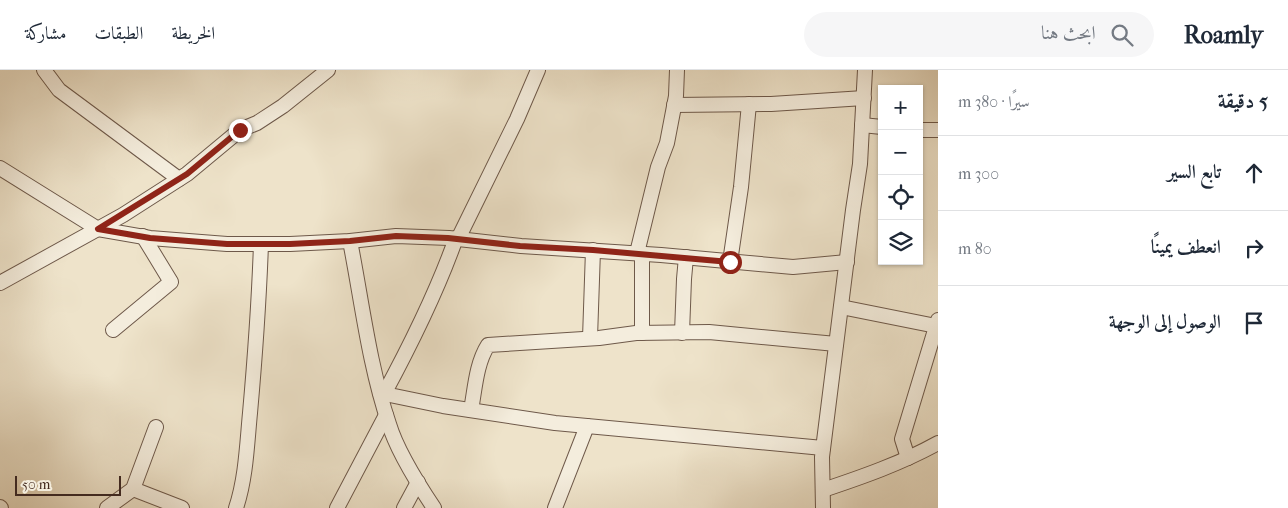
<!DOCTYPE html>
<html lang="ar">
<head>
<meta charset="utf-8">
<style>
  :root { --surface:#fff; --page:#f6f6f7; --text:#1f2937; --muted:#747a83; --line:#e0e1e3 }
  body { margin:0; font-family:"IM FELL French Canon",Amiri,serif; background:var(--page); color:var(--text); direction:rtl }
  .controls { position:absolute; right:15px; top:15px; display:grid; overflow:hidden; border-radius:0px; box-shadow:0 1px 4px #0004 }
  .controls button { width:45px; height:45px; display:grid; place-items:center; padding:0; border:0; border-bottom:1px solid var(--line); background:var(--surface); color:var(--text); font:25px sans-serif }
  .scale { position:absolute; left:15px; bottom:12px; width:106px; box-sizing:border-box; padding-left:5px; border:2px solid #442b1f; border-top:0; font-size:14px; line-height:18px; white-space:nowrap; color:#442b1f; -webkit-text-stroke:4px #f4eddd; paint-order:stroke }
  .stop { position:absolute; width:15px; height:15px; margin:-11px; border:4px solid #8f2418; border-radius:50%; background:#fff }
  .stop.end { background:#8f2418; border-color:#fff; box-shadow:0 1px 5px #0008 }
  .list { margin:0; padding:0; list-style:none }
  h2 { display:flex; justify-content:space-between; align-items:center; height:65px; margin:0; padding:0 20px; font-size:21px }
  h2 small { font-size:16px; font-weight:400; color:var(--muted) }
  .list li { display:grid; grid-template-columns:32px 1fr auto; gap:15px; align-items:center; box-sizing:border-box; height:75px; padding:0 20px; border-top:1px solid var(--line) }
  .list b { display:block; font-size:19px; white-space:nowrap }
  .list em { font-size:16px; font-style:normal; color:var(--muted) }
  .icon { flex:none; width:28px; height:28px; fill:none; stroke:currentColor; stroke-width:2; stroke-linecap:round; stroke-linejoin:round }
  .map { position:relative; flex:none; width:938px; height:438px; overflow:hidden; direction:ltr }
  header { display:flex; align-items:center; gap:30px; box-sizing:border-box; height:70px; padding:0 25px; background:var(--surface); border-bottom:1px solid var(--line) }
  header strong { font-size:24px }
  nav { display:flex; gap:28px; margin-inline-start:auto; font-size:18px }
  .search { width:350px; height:45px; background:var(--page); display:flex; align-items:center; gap:12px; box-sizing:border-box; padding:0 18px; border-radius:28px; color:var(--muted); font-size:19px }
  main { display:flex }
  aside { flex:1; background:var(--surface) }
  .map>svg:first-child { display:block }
</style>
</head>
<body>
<header>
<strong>Roamly</strong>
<div class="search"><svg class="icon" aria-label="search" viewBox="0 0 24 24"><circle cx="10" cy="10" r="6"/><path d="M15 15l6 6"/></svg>ابحث هنا</div>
<nav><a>الخريطة</a><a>الطبقات</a><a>مشاركة</a></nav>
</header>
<main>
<aside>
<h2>5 دقيقة<small>سيرًا · 380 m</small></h2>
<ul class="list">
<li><svg class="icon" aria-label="ahead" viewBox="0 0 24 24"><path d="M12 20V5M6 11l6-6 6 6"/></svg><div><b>تابع السير</b></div><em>300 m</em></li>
<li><svg class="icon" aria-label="right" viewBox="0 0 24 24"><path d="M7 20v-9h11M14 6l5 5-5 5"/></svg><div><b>انعطف يمينًا</b></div><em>80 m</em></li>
<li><svg class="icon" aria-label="arrive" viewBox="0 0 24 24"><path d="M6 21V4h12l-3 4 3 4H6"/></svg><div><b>الوصول إلى الوجهة</b></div></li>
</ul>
</aside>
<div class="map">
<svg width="938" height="438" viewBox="0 0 938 438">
  <rect width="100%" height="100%" fill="#eee3ca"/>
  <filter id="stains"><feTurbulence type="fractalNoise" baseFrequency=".004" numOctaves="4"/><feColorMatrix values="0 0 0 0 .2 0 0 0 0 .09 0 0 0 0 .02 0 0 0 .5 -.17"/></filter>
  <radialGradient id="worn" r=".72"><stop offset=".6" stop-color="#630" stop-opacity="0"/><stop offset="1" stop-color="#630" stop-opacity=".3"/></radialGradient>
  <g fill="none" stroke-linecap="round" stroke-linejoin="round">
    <defs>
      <g id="minor">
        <path d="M44,0L59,20L179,109"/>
        <path d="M674,35L771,34L864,28"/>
        <path d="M862,55L882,57"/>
        <path d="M919,60H938"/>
        <path d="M0,98L98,159L150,168L227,174H290L350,171L396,166L449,168L521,176L661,185L793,197L847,192"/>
        <path d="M458,169L517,49L538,0"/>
        <path d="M350,171C362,232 369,295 389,354C397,381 418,414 434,438"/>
        <path d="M637,183L658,97L667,73L676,26L677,0"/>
        <path d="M642,183V263"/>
        <path d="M730,192L741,117L749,34"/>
        <path d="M0,213L123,145L187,104L240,60L257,53L283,36L328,0"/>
        <path d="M841,237L936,256"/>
        <path d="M113,260L171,212L143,166"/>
        <path d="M682,263L684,209L686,187"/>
        <path d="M590,268L593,180"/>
        <path d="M380,323L443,336L555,353L823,378"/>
        <path d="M384,324C411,274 437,222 456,168"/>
        <path d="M471,340C475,319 476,294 488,275L599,268L636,263L709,262L836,274"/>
        <path d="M908,388L902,369L938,250"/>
        <path d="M133,419L182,438"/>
        <path d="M823,420C862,407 902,393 938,373"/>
        <path d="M0,437L1,438"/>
        <path d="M107,438L133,419L156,357"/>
        <path d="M236,438C246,408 247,374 250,343C255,287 259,231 261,174"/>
        <path d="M337,438L386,345"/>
        <path d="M404,438L418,412"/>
        <path d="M555,438L587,356"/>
        <path d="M823,438L822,387L853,140L860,94L865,0"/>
      </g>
    </defs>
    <use href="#minor" stroke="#6e594a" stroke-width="16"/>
    <use href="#minor" stroke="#f4eddd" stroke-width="14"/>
  </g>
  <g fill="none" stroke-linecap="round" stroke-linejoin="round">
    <path stroke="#8f2418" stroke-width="6" d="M240,60L187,104L98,159L150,168L227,174H290L350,171L396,166L448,168L520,176L593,180L730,192"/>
  </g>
  <rect width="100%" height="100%" filter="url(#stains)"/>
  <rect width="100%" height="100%" fill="url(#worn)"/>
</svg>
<div class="controls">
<button>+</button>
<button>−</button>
<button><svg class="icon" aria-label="locate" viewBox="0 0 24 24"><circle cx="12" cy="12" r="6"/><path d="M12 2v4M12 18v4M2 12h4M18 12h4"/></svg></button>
<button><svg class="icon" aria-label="layers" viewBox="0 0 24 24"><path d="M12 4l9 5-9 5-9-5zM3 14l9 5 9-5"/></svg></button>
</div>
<div class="scale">50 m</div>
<div class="stop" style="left:730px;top:192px"></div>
<div class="stop end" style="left:240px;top:60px"></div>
</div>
</main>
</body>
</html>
